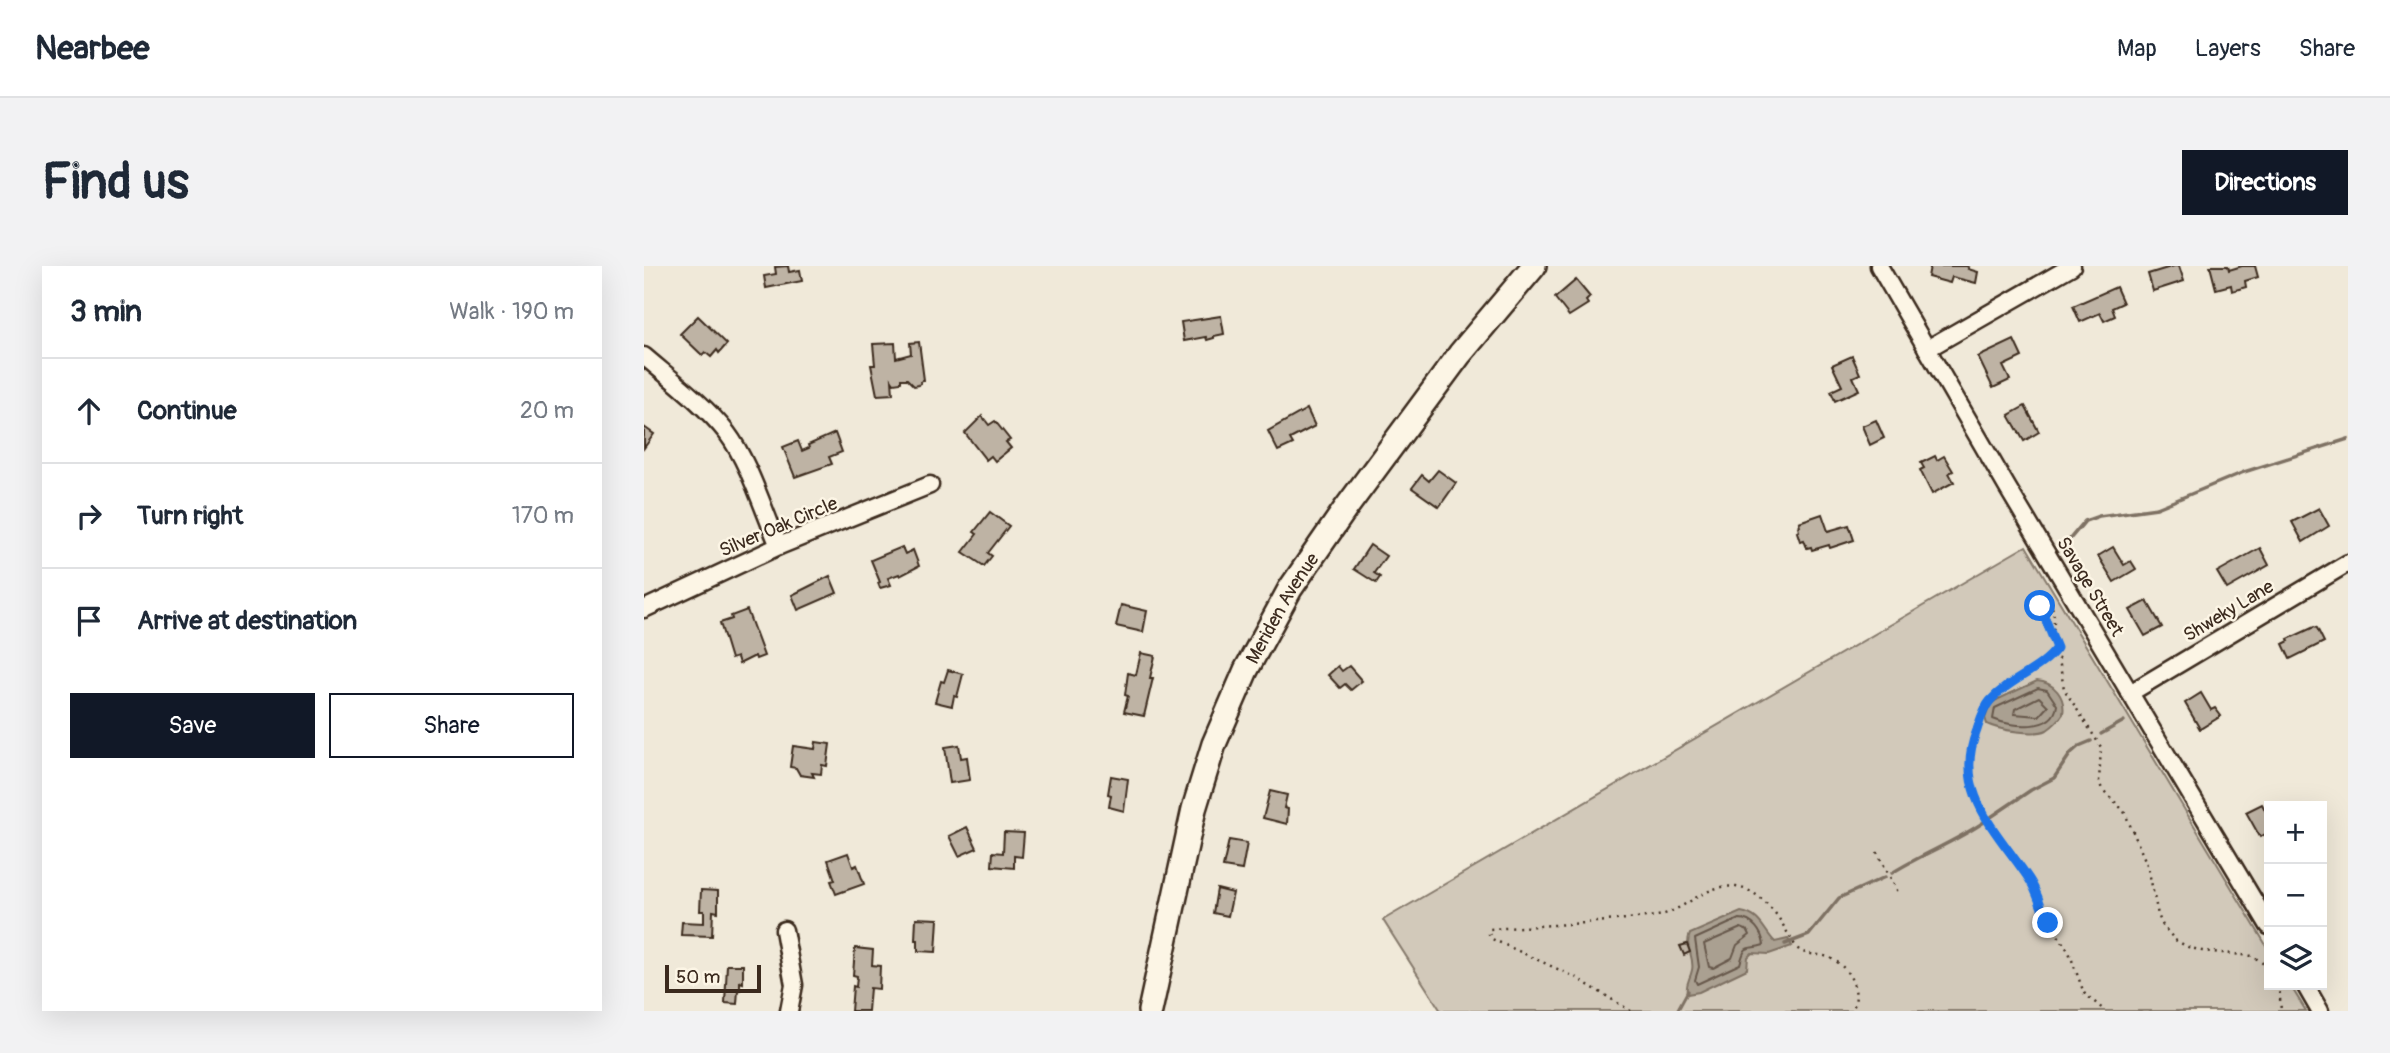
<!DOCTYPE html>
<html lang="en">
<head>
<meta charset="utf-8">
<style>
  :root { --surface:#fff; --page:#f2f2f3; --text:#1f2937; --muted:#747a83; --line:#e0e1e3; --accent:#111827 }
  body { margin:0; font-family:Pangolin,sans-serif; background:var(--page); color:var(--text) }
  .controls { position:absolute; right:21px; bottom:21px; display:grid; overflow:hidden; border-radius:0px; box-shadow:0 7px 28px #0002 }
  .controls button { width:63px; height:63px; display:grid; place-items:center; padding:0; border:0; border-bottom:2px solid var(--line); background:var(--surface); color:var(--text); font:35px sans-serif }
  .scale { position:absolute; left:21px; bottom:18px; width:96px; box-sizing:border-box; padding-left:7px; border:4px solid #3b2a1e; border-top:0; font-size:19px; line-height:24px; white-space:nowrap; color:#3b2a1e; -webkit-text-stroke:5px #fcf5e5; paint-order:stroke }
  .stop { position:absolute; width:21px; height:21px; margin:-16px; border:5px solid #1a73e8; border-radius:50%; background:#fff }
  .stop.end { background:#1a73e8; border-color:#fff; box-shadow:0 2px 7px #0008 }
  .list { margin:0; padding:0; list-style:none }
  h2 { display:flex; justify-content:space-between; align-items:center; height:91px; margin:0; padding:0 28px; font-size:30px }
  h2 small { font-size:23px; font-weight:400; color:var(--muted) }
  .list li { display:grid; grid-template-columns:46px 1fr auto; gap:21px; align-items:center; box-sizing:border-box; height:105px; padding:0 28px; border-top:2px solid var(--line) }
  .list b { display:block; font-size:26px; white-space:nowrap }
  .list em { font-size:23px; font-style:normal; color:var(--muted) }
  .actions { display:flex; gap:14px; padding:21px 28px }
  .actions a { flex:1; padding:16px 0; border:2px solid var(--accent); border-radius:0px; text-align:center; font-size:24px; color:var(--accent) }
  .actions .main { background:var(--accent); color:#fff }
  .icon { flex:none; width:38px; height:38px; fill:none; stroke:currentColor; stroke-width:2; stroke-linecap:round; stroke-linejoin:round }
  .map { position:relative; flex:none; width:1704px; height:745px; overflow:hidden; border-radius:0px }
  header { display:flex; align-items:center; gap:42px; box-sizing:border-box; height:98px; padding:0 35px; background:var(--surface); border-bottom:2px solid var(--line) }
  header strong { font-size:33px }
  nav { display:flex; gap:38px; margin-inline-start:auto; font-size:24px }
  .intro { display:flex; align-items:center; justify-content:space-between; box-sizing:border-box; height:168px; padding:0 42px }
  h1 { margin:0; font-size:49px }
  .button { padding:18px 32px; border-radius:0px; background:var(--accent); color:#fff; font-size:24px; font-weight:700 }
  main { display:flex; gap:42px; padding:0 42px }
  aside { flex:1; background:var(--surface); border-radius:0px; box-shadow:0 7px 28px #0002 }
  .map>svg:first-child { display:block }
</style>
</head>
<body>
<header>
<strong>Nearbee</strong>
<nav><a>Map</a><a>Layers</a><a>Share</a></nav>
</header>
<div class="intro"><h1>Find us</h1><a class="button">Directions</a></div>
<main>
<aside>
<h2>3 min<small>Walk · 190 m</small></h2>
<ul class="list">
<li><svg class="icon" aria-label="ahead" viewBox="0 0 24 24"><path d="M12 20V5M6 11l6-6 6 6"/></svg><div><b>Continue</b></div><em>20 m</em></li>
<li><svg class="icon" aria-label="right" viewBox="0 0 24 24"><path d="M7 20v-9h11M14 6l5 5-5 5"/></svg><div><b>Turn right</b></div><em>170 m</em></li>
<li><svg class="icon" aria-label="arrive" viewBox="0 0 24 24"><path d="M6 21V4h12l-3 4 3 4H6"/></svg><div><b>Arrive at destination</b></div></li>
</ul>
<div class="actions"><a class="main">Save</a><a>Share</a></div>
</aside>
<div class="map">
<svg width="1704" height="745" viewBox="0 0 1704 745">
  <rect width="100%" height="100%" fill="#f0e9d9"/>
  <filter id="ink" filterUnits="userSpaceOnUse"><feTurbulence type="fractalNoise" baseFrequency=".0143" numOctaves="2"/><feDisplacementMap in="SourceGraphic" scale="14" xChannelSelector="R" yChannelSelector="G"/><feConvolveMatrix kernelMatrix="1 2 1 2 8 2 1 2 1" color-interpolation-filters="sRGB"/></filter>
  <g filter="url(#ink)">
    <path fill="#d2c9ba" stroke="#867a6c" stroke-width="2" d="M1382,280L1625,684V719H1646L1662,745H797L739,654Z"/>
    <g fill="#aaa091" stroke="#7e7163" stroke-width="2">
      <path d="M1393,415C1410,416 1422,431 1419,448C1415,454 1409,460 1403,464C1392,470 1354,464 1343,458L1341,452L1346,437Z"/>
      <path d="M1097,646C1117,649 1119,664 1131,676L1144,673L1148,680L1125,688L1108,687L1104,691L1103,703L1055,726L1043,728C1041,717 1046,714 1048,704C1051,691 1040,681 1046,668Z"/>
    </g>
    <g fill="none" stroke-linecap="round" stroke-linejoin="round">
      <g stroke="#67594c" stroke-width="2">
        <path d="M1394,422L1403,424L1413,439C1410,466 1367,461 1349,453L1351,442Z"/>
        <path d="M1395,431L1404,440L1395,450L1370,448L1371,443Z"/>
        <path d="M1095,653C1109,653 1118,666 1120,679C1102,685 1102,676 1096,698L1053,718L1051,714L1055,701L1051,673Z"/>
        <path d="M1097,662L1104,665L1106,669L1093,679L1088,692L1069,702L1065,701L1060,678Z"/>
      </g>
      <g stroke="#7e7163" stroke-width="3.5">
        <path d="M1421,286L1420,280L1441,255L1455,250L1513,242L1600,206L1704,173"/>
        <path d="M1457,468L1480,455"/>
        <path d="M1347,551L1387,524L1410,512L1427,487L1435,480L1447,475"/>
        <path d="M1248,607C1278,588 1311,576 1340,556"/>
        <path d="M1141,678L1165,669L1195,632L1241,611"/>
        <path d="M1033,745L1044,725"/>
      </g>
    </g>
    <g fill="#beb3a4" stroke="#3b2a1e" stroke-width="2">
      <path d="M144,0L145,6L156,4L158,15L122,22L120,10L132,8L131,1Z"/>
      <path d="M1286,0H1322L1325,1L1324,3L1334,6L1332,17L1308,11L1306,17L1284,11Z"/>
      <path d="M1530,0H1535L1540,15L1509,25L1504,8Z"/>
      <path d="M1566,0H1584L1585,4L1598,0H1611L1614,11L1601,15L1602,21L1588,25L1587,19L1572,23Z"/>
      <path d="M932,14L946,31L942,35L944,38L925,50L911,32Z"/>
      <path d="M1472,21L1479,37L1468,42L1471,50L1460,55L1456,47L1436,56L1429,40Z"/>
      <path d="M54,50L83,78L75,87L73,84L67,91L61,86L58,89L36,68Z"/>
      <path d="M577,50L580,68L570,70V72L563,74L562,71L540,75L537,56Z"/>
      <path d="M1370,74L1378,91L1359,100L1366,114L1349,122L1334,91Z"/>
      <path d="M275,76L280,114H278L275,119L270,120L263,113H257V116L250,117L248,114L249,128L233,129L227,99H231L229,78L251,77L252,92L267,88L266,77Z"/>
      <path d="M1208,90L1216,108L1209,111L1215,124L1191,135L1187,125L1198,120L1188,99Z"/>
      <path d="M1381,140L1395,166L1380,175L1365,149Z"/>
      <path d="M663,143L671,160L646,173L649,178L634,185L624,165Z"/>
      <path d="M338,150L345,159L351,155L366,174L362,176L367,182L351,195L347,190L342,194L321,167Z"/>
      <path d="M1232,154L1240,172L1226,179L1218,160Z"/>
      <path d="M0,161L10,168L0,182Z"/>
      <path d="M191,167L198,186L185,191L188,198L151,211L139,181L154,175L158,185L165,182L164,179Z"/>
      <path d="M1291,190L1293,194L1300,190L1309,205L1305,207L1310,216L1288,228L1276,204L1280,202L1277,197Z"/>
      <path d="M794,204L812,217L795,241L768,222L778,209L785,215Z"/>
      <path d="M1675,242L1685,260L1659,276L1648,256Z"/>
      <path d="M346,246L365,260L344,287L348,290L340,300L319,286L333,268L330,266Z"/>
      <path d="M1178,248L1184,265L1205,259L1210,274L1186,282L1185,279L1168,284L1167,281L1163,282L1160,274L1156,275L1153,266L1155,265L1154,261L1156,260L1155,256Z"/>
      <path d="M726,279L742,290L730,307L736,311L732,317L710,303Z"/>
      <path d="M258,281L261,288L269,284L275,300L256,310L255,308L244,312L247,319L236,322L234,317L236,316L227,294Z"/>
      <path d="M1469,281L1480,299L1487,295L1492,303L1470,316L1454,290Z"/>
      <path d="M1616,282L1625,299L1583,323L1573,306Z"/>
      <path d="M186,310L193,327L154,344L148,329Z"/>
      <path d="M1503,335L1518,361L1501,370L1486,344Z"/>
      <path d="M477,339L503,345L499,366L472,360Z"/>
      <path d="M103,344L120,390L112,393L111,390L95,398L93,391L87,393L76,357L88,353L87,350Z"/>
      <path d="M1670,361L1673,362L1680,376L1646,393L1639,378L1645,375L1644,373Z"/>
      <path d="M497,387L511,390L506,412H509L500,450L480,446L484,430L481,429L484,407L492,409Z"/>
      <path d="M694,400L698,405L705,400L718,415L707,424L701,418L696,422L684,409Z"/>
      <path d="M304,404L319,408L313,431L310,430L308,440L291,436L297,415L300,416Z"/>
      <path d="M1557,427L1567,444L1571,442L1577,450L1556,463L1541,437Z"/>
      <path d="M172,476L186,478L183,500L178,499L177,508L168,507L170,511L156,509L152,502L146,501L149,480L171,483Z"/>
      <path d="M315,479L317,492L323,491L326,514L306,517L301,481Z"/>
      <path d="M467,510L484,513L480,545L465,541L467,529L464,528Z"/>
      <path d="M626,525L643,529L640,542L644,543L643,558L619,552Z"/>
      <path d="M1618,538L1625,552V566L1616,571L1602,546Z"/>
      <path d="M323,561L333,582L315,590L305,570Z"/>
      <path d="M360,566L380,567L378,591L370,590V602L348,600L349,586L359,587Z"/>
      <path d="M585,574L603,577L598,604L579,601Z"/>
      <path d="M204,587L209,601L213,599L220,618L192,628L187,615L191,614L184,594Z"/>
      <path d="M573,623L589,627L584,650L569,647Z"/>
      <path d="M57,624L74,625V646L69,645L68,670L37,669L38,656L60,657V645H56Z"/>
      <path d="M272,652L294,653L292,686L274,685V674H271Z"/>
      <path d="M1043,678L1046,686L1040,689L1036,680Z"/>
      <path d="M211,682L229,684L228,699L236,700L235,723L226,722L224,745H207L209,720L212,721L213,710L209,709Z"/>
      <path d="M83,699H99V717L96,716V724H94L93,738L81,737Z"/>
    </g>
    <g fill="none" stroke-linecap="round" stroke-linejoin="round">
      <defs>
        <g id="street">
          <path d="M1235,0L1363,221L1625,660"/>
          <path d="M1283,83L1428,0"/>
          <path d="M0,90C28,114 60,138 83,167C105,196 120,246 135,280"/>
          <path d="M0,343L135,280L286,219"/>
          <path d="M1486,427L1704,297"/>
          <path d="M140,664L150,719L145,745"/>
          <path d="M1661,719L1676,745"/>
        </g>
        <g id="secondary">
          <path id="s1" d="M506,745L550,543L570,478L602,404L646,323L702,242L816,88L890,0"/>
        </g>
      </defs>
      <use href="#street" stroke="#3b2a1e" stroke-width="21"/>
      <use href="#secondary" stroke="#3b2a1e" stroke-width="28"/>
      <g stroke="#3b2a1e" stroke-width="2.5" stroke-dasharray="2 5" stroke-linecap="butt">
        <path d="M1409,371C1409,357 1414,342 1401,333L1398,335L1396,340L1413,382L1420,423L1457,481L1455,516L1458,523L1480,545L1504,601L1514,649L1519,660L1531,674L1544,681L1558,685L1609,690L1625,702"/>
        <path d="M1413,382L1402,396L1373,413L1344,438L1327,479L1324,506L1333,536L1365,587L1387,615L1398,645L1425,686L1440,727L1461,745"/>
        <path d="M1233,586L1255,628"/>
        <path d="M1635,719L1637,745"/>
        <path d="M987,745L931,711L848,673L845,668L846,663L942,657L1013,650C1041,645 1062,616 1092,621C1117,625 1132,646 1143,666C1147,672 1150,679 1155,684C1164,690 1176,687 1186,692C1204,699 1220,728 1207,745"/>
      </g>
      <use href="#street" stroke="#fcf5e5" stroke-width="16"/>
      <use href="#secondary" stroke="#fcf5e5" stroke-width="23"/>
    </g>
  </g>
  <g fill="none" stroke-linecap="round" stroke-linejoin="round" filter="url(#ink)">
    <path stroke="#1a73e8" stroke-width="9" d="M1396,340L1413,382C1396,405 1365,413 1346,435C1339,443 1336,455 1333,464C1308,526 1353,565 1385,613C1394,626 1397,643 1404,657"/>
  </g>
  <g text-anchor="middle" stroke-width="5" stroke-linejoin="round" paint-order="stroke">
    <g font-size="19" fill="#3b2a1e" stroke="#fcf5e5">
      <text transform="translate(134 260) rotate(-23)" y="7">Silver Oak Circle</text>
      <text transform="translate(1447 320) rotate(59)" y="7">Savage Street</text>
      <text dy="7" stroke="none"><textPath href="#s1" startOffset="427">Meriden Avenue</textPath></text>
      <text transform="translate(1584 344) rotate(-31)" y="7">Shweky Lane</text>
    </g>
  </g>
</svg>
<div class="controls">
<button>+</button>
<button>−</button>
<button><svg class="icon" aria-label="layers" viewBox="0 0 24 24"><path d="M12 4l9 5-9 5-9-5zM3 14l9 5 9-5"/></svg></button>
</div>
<div class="scale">50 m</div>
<div class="stop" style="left:1396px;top:340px"></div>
<div class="stop end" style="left:1404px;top:657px"></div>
</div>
</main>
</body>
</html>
